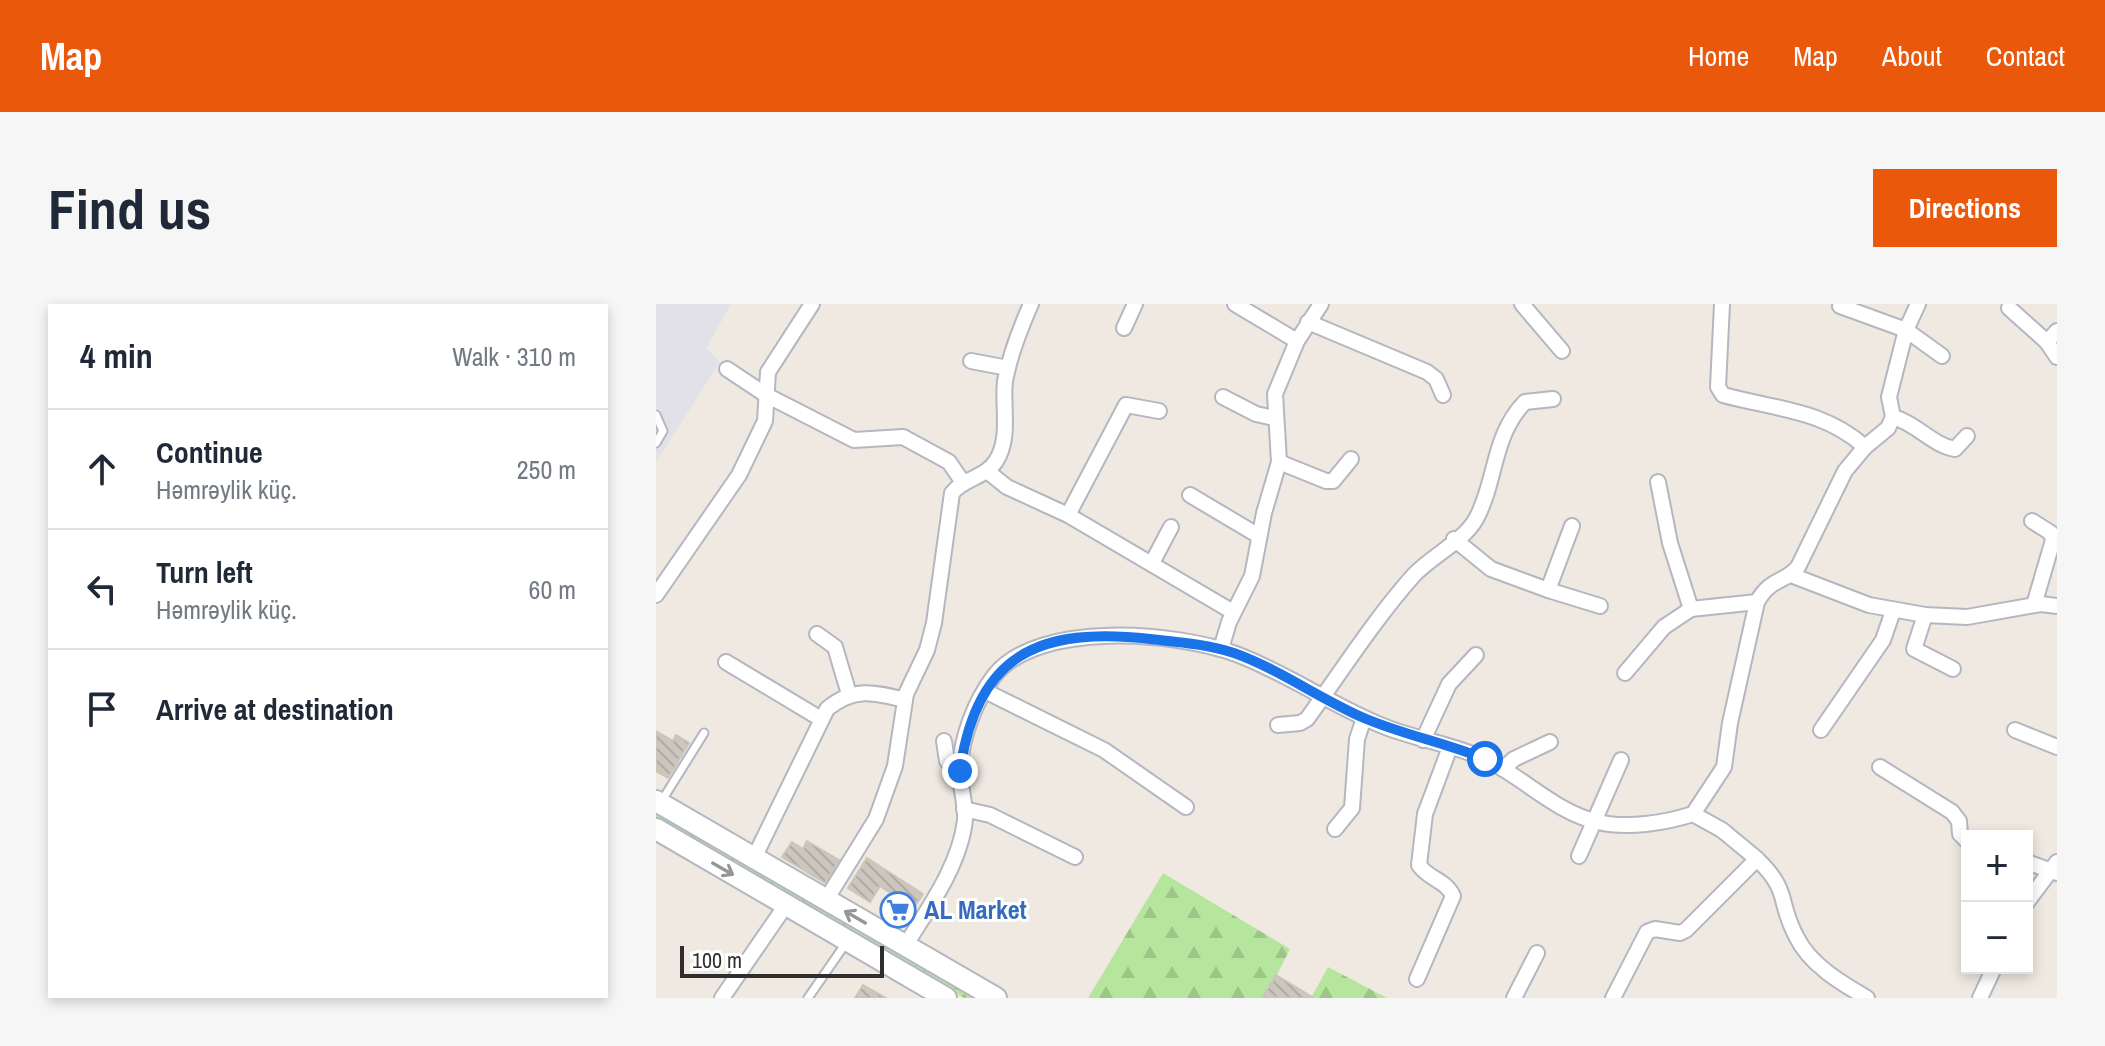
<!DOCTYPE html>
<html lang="en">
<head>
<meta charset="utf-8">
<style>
  :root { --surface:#fff; --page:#f6f6f7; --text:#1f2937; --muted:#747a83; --line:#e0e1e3; --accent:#ea580c }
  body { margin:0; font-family:"Archivo Narrow",sans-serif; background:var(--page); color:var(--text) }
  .controls { position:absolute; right:24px; bottom:24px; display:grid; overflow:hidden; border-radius:0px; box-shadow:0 4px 12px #0003 }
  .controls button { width:72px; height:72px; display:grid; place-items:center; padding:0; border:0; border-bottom:2px solid var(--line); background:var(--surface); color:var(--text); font:40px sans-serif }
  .scale { position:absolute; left:24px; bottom:20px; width:204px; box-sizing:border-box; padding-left:8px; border:4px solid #2e2e2e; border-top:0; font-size:22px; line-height:28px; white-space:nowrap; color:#2e2e2e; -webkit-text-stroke:6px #fff; paint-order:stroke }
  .stop { position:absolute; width:24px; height:24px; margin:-18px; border:6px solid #1a73e8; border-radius:50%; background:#fff }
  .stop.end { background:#1a73e8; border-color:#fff; box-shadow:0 2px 8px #0008 }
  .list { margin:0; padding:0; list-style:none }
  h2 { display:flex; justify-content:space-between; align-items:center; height:104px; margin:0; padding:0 32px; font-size:34px }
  h2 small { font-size:26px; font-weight:400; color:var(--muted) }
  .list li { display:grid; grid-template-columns:52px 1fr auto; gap:24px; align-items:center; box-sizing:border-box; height:120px; padding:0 32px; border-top:2px solid var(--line) }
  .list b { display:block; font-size:30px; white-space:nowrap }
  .list p { margin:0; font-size:26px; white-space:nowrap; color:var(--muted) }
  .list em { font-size:26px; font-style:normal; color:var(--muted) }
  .icon { flex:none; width:44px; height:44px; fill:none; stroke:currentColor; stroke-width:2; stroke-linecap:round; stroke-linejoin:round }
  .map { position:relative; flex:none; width:1401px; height:694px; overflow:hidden; border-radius:0px }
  header { display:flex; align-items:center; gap:48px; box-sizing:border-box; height:112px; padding:0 40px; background:var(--accent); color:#fff }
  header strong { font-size:38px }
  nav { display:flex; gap:44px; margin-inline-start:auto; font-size:28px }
  .intro { display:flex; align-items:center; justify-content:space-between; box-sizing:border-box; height:192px; padding:0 48px }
  h1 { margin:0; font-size:56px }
  .button { padding:20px 36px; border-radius:0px; background:var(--accent); color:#fff; font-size:28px; font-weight:700 }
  main { display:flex; gap:48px; padding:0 48px }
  aside { flex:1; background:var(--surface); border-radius:0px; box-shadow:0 4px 12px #0003 }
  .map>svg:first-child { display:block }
</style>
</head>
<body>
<header>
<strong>Map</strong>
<nav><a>Home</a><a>Map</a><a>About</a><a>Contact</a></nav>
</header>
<div class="intro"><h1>Find us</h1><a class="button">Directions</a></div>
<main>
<aside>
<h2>4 min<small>Walk · 310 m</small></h2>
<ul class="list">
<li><svg class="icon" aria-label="ahead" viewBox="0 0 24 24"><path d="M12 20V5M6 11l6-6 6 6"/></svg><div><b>Continue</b><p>Həmrəylik küç.</p></div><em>250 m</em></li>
<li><svg class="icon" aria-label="left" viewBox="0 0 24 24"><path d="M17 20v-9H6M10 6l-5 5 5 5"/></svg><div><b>Turn left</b><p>Həmrəylik küç.</p></div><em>60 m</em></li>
<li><svg class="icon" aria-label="arrive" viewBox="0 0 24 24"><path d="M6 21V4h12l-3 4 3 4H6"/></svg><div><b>Arrive at destination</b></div></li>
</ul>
</aside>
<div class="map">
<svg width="1401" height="694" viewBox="0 0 1401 694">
  <defs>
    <pattern id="grass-dots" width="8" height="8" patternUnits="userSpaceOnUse" patternTransform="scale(2)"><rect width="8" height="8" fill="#b6e59e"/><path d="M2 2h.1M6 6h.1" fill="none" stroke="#9dc588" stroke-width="1.8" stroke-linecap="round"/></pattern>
    <pattern id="forest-firs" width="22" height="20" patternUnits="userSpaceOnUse" patternTransform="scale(2)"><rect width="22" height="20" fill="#b6e59e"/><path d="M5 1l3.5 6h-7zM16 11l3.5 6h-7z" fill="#9dc588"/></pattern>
    <pattern id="building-back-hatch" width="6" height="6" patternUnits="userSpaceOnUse" patternTransform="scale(2)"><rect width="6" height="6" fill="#cbc7bf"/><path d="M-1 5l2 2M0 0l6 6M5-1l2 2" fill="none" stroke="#afaba4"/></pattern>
  </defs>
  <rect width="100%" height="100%" fill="#efe9e1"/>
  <path fill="#e3e1e8" d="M0,0H75L50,44L64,58L0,158Z"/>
  <path fill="url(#grass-dots)" d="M0,508L322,694H308L0,516Z"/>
  <g fill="url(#forest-firs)">
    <path d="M507,569L634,645L609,694H432Z"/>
    <path d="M672,663L731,694H655Z"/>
  </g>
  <g fill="url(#building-back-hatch)" stroke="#cbc5ba" stroke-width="2">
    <path d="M0,427L17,437L20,431L33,439L12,474L0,467Z"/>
    <path d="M151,537L183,556L169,579L126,553L136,538L147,545Z"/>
    <path d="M211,554L267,590L248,619L229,607L239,592L224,582L214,598L192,584Z"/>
    <path d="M620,671L656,693L655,694L607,693Z"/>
    <path d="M207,681L230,694H199Z"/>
  </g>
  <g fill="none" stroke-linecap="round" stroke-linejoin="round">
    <defs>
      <g id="lane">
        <path d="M0,111L7,127L0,139"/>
        <path d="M5,498L48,429"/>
        <path d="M152,694L190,639"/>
      </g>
      <g id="street">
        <path d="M579,0L641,37"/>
        <path d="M866,0L906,47"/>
        <path d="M1066,0L1062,83L1067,91C1119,105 1168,106 1209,143"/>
        <path d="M1184,2L1250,26L1286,52"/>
        <path d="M1353,4L1391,38"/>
        <path d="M652,18L771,68L780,75L787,91"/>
        <path d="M468,24L479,0"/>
        <path d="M1401,27L1391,38L1401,53"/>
        <path d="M315,57L352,64"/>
        <path d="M71,65L110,91L198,136L247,133L293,158L306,177"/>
        <path d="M567,93L600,110L618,114"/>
        <path d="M1237,113C1260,119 1276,141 1299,145L1311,132"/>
        <path d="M623,158L670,177H677L695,155"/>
        <path d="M331,167L351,183L412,211L577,308"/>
        <path d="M1002,178L1014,239L1035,305L1101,298"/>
        <path d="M534,191L603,232"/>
        <path d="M412,211L470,101L503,107"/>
        <path d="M1376,217L1395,229L1397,236L1378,301"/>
        <path d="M798,235L835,265L892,286L916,222"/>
        <path d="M496,259L515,223"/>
        <path d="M1135,271L1213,301L1269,311L1311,313L1385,300L1401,302"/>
        <path d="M892,286L944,302"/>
        <path d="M0,291L83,171L109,117L112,68L156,0"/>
        <path d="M1269,311L1258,345L1297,365"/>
        <path d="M161,330L179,343L193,390"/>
        <path d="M565,345L573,318L596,272L608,209L623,158L619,90L641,37L665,0"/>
        <path d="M70,358L165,415"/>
        <path d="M969,369L1008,323L1035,305"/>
        <path d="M329,387L448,446L530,503"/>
        <path d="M622,421L644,419L651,415C685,368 718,316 757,272C775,252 807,238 820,215C841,176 836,132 869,98L897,95"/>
        <path d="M1165,426L1227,336L1237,307"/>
        <path d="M1359,426L1401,443"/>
        <path d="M767,436L793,380L820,351"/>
        <path d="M288,437L291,457L304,467"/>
        <path d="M1224,463L1296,508L1303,517L1304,530L1311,537"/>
        <path d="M847,465L858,455L894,438"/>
        <path d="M308,505L334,511L419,553"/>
        <path d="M679,525L696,504L701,435L708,414"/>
        <path d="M923,552L965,456"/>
        <path d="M98,554L171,405C197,383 218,388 249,396"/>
        <path d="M1101,555C1135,588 1121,596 1140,632C1153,660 1185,679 1211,694"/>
        <path d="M1371,558L1401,569"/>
        <path d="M170,596L220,515L239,462L250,390L271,346L278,319L296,189C308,174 329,174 340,157C355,134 346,102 349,77C354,50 364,25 375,0"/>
        <path d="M1371,598L1401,558"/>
        <path d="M249,642C272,605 304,561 309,516C310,500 304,484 304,468C304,436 319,397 338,372C382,316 520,328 580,350C631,369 677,402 727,422C761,436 798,440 831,456C868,474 901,509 942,518C971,525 1009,519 1037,510L1068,463L1074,419L1101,298C1115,273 1129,279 1142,263L1189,167L1209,143L1232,124L1237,113L1233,93L1250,26L1262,0"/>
        <path d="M761,675L797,592C790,576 772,575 763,561L769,510L794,443"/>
        <path d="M66,694L130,601"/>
        <path d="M858,694L881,649"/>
        <path d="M957,694L991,628L999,625L1024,629L1030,626L1101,555L1066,526L1037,510"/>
        <path d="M1324,694L1338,664"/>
      </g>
      <g id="secondary">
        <path d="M0,497L340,694"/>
        <path d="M0,525L290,694"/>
      </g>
    </defs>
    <use href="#lane" stroke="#b4b7c1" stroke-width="11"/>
    <use href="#street" stroke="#b4b7c1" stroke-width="18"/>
    <use href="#secondary" stroke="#b4b7c1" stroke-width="24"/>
    <use href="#lane" stroke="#fff" stroke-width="7"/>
    <use href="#street" stroke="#fff" stroke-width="14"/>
    <use href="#secondary" stroke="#fff" stroke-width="20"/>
  </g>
  <defs><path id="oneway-shaft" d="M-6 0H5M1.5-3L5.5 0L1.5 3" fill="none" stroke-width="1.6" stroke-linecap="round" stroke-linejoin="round" transform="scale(2)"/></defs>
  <g stroke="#969696">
    <use href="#oneway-shaft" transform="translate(67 565) rotate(30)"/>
    <use href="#oneway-shaft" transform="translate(199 613) rotate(-150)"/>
  </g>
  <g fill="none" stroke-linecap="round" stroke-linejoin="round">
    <path stroke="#1a73e8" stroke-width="10" d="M304,467C320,351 383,322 494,335C522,338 551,340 578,349C623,365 664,395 708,414C748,431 790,439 829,455"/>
  </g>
  <defs>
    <symbol id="supermarket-ring" viewBox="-11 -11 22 22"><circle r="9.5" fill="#fff" stroke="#3f7fe0" stroke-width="1.5"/><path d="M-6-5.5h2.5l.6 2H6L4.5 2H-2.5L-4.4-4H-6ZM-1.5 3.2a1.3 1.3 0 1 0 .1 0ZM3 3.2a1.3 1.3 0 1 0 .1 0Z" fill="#3f7fe0"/></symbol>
  </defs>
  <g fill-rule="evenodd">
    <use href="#supermarket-ring" x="222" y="586" width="40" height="40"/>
  </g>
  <g text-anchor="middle" stroke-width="6" stroke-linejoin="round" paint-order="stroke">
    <g font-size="26" font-weight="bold" fill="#366cbe" stroke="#fff" text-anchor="start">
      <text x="268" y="615">AL Market</text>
    </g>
  </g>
</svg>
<div class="controls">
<button>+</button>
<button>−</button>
</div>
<div class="scale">100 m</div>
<div class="stop" style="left:829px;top:455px"></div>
<div class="stop end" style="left:304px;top:467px"></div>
</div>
</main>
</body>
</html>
